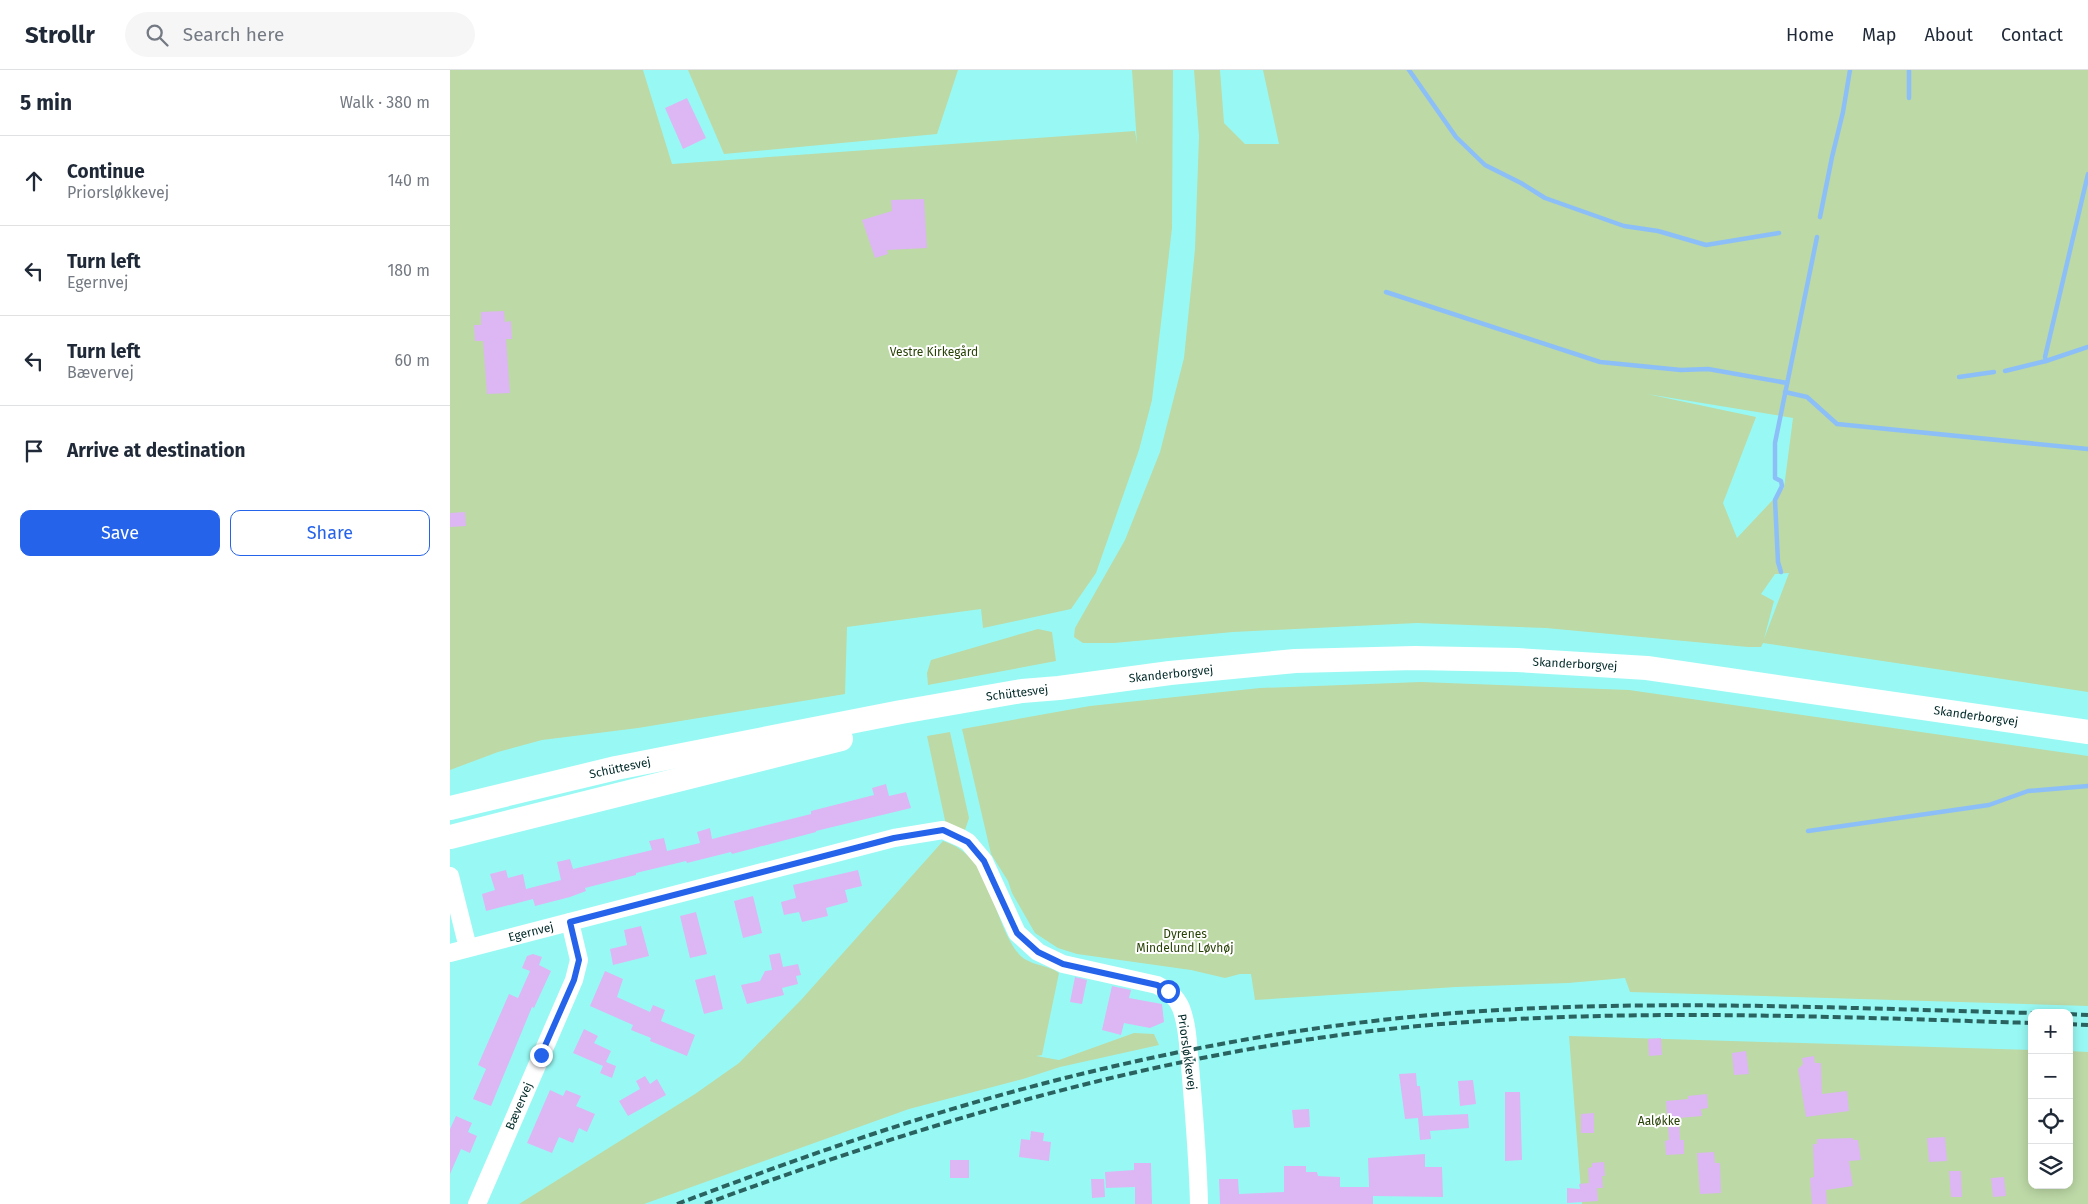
<!DOCTYPE html>
<html lang="en">
<head>
<meta charset="utf-8">
<style>
  :root { --surface:#fff; --page:#f6f6f7; --text:#1f2937; --muted:#747a83; --line:#e0e1e3; --accent:#2563eb }
  body { margin:0; font-family:"Fira Sans",sans-serif; background:var(--page); color:var(--text) }
  .controls { position:absolute; right:15px; bottom:15px; display:grid; overflow:hidden; border-radius:10px; box-shadow:0 2px 12px #0003 }
  .controls button { width:45px; height:45px; display:grid; place-items:center; padding:0; border:0; border-bottom:1px solid var(--line); background:var(--surface); color:var(--text); font:25px sans-serif }
  .stop { position:absolute; width:15px; height:15px; margin:-11px; border:4px solid #2563eb; border-radius:50%; background:#fff }
  .stop.end { background:#2563eb; border-color:#fff; box-shadow:0 1px 5px #0008 }
  .list { margin:0; padding:0; list-style:none }
  h2 { display:flex; justify-content:space-between; align-items:center; height:65px; margin:0; padding:0 20px; font-size:21px }
  h2 small { font-size:16px; font-weight:400; color:var(--muted) }
  .list li { display:grid; grid-template-columns:32px 1fr auto; gap:15px; align-items:center; box-sizing:border-box; height:90px; padding:0 20px; border-top:1px solid var(--line) }
  .list b { display:block; font-size:19px; white-space:nowrap }
  .list p { margin:0; font-size:16px; white-space:nowrap; color:var(--muted) }
  .list em { font-size:16px; font-style:normal; color:var(--muted) }
  .actions { display:flex; gap:10px; padding:15px 20px }
  .actions a { flex:1; padding:11px 0; border:1px solid var(--accent); border-radius:10px; text-align:center; font-size:18px; color:var(--accent) }
  .actions .main { background:var(--accent); color:#fff }
  .icon { flex:none; width:28px; height:28px; fill:none; stroke:currentColor; stroke-width:2; stroke-linecap:round; stroke-linejoin:round }
  .map { position:relative; flex:none; width:1638px; height:1134px; overflow:hidden }
  header { display:flex; align-items:center; gap:30px; box-sizing:border-box; height:70px; padding:0 25px; background:var(--surface); border-bottom:1px solid var(--line) }
  header strong { font-size:24px }
  nav { display:flex; gap:28px; margin-inline-start:auto; font-size:18px }
  .search { width:350px; height:45px; background:var(--page); display:flex; align-items:center; gap:12px; box-sizing:border-box; padding:0 18px; border-radius:28px; color:var(--muted); font-size:19px }
  main { display:flex }
  aside { flex:1; background:var(--surface) }
  .map>svg:first-child { display:block }
</style>
</head>
<body>
<header>
<strong>Strollr</strong>
<div class="search"><svg class="icon" aria-label="search" viewBox="0 0 24 24"><circle cx="10" cy="10" r="6"/><path d="M15 15l6 6"/></svg>Search here</div>
<nav><a>Home</a><a>Map</a><a>About</a><a>Contact</a></nav>
</header>
<main>
<aside>
<h2>5 min<small>Walk · 380 m</small></h2>
<ul class="list">
<li><svg class="icon" aria-label="ahead" viewBox="0 0 24 24"><path d="M12 20V5M6 11l6-6 6 6"/></svg><div><b>Continue</b><p>Priorsløkkevej</p></div><em>140 m</em></li>
<li><svg class="icon" aria-label="left" viewBox="0 0 24 24"><path d="M17 20v-9H6M10 6l-5 5 5 5"/></svg><div><b>Turn left</b><p>Egernvej</p></div><em>180 m</em></li>
<li><svg class="icon" aria-label="left" viewBox="0 0 24 24"><path d="M17 20v-9H6M10 6l-5 5 5 5"/></svg><div><b>Turn left</b><p>Bævervej</p></div><em>60 m</em></li>
<li><svg class="icon" aria-label="arrive" viewBox="0 0 24 24"><path d="M6 21V4h12l-3 4 3 4H6"/></svg><div><b>Arrive at destination</b></div></li>
</ul>
<div class="actions"><a class="main">Save</a><a>Share</a></div>
</aside>
<div class="map">
<svg width="1638" height="1134" viewBox="0 0 1638 1134">
  <rect width="100%" height="100%" fill="#98f9f4"/>
  <g fill="#bdd9a6" fill-rule="evenodd">
    <path d="M0,0H193L222,94L685,61L687,74L682,0H723L722,158L702,330L689,380L646,503L621,539L533,558L531,539L397,557L395,624L188,658L92,670L48,682L0,700Z"/>
    <path d="M238,0H508L487,64L274,84Z"/>
    <path d="M744,0H770L774,53L795,74H829L813,0H1638V622L1313,573L1311,577H1298L1096,558L967,553L783,562L664,573H633L624,567L625,558L675,470L710,382L734,288L745,179L749,66ZM1197,324L1343,348L1334,418L1287,468L1273,433L1306,347ZM1339,503L1314,569L1324,531L1311,524L1325,504Z"/>
    <path d="M588,559L602,562L606,591L478,615L477,603L481,590Z"/>
    <path d="M971,612L1179,620L1638,686V936L1180,922L1175,908L1118,913L1006,917L805,930L801,904H790L775,908L741,900L627,884L608,878L585,863L562,823L558,811L541,784L512,659L640,636L810,618Z"/>
    <path d="M500,662L519,748L515,760L496,755L477,666Z"/>
    <path d="M493,771C545,788 539,845 568,883C578,896 597,894 609,903L592,985L586,986L609,990L684,963L704,964L709,975L610,997L573,1009L459,1039L194,1134H69L245,1024L289,993L351,930Z"/>
    <path d="M1119,966L1582,980V1115H1619V981L1638,982V1134H1132Z"/>
  </g>
  <g fill="none" stroke-linecap="round" stroke-linejoin="round">
    <g stroke="#8cbff7" stroke-width="4.5">
      <path d="M959,0L1006,67L1035,95L1071,113L1095,128L1174,156L1208,161L1256,175L1329,163"/>
      <path d="M1459,0V28"/>
      <path d="M1370,147L1382,87L1393,42L1400,0"/>
      <path d="M936,222L1150,292L1231,300L1258,299L1337,313"/>
      <path d="M1596,291L1595,287L1638,104"/>
      <path d="M1555,301L1596,291L1638,277"/>
      <path d="M1509,307L1544,302"/>
      <path d="M1335,322L1357,327L1387,354L1638,379"/>
      <path d="M1331,502L1328,492L1325,430L1332,416L1331,411L1325,408V373L1367,167"/>
      <path d="M1358,761L1539,735L1578,721L1638,716"/>
    </g>
  </g>
  <g fill="#dcb7f4">
    <path d="M237,28L256,68L233,79L215,38Z"/>
    <path d="M474,129L477,178L437,180L438,184L425,188L412,150L442,141L441,130Z"/>
    <path d="M54,241L55,252L61,251L62,269H56L60,323L37,324L33,271H25L24,255H31V242Z"/>
    <path d="M15,442L16,456L0,457V443Z"/>
    <path d="M436,714L439,726L456,722L461,738L366,761V762L282,784L281,782L237,793L236,791L186,803V805L135,818L136,821L120,827L85,836L83,829L36,841L32,824L45,820L40,804L56,800L58,808L73,804L76,819L111,810L107,792L120,789L123,799L202,780L199,771L214,768L217,781L250,773L247,762L260,758L262,769L361,744V741L424,725L422,718Z"/>
    <path d="M408,800L412,816L395,820L398,832L376,838L378,846L352,852L349,842L334,845L331,832L346,828L343,815Z"/>
    <path d="M303,826L312,863L293,868L284,831Z"/>
    <path d="M246,842L257,884L240,888L230,846Z"/>
    <path d="M191,856L199,886L163,895L160,879L177,875L174,860Z"/>
    <path d="M330,883L333,897L348,894L351,905L346,906L348,914L332,918L334,925L297,934L291,915L310,911L315,901L322,900L319,885Z"/>
    <path d="M83,884L92,887L89,895L101,901L84,938L82,937L41,1036L23,1029L36,999L28,995L59,924L68,928L80,901L72,898L77,886Z"/>
    <path d="M155,901L173,909L167,927L200,942L203,935L215,940L211,951L245,965L237,986L200,971L201,968L181,960L183,955L140,936Z"/>
    <path d="M265,905L273,939L254,944L245,910Z"/>
    <path d="M625,907L637,910L632,934L620,932Z"/>
    <path d="M662,916L681,920L679,928L712,934L714,952L700,958L674,953L671,965L652,960Z"/>
    <path d="M134,959L148,966L144,973L161,981L156,992L166,996L162,1008L150,1003L153,996L123,983Z"/>
    <path d="M1211,968L1212,985L1199,986L1198,969Z"/>
    <path d="M1296,981L1299,1004L1284,1005L1282,983Z"/>
    <path d="M1364,986L1365,993H1371L1372,1024L1397,1021L1399,1041L1356,1047L1348,999L1353,994L1352,988Z"/>
    <path d="M966,1003L967,1016H970L973,1046L1018,1044L1019,1058L980,1061L981,1069L970,1070L968,1048L955,1049L949,1004Z"/>
    <path d="M195,1006L200,1014L207,1009L216,1025L178,1046L169,1031L190,1019L186,1011Z"/>
    <path d="M1023,1010L1026,1034L1010,1036L1008,1011Z"/>
    <path d="M100,1020L113,1026L116,1020L131,1026L126,1036L145,1044L137,1062L129,1058L123,1073L109,1067L102,1083L77,1073Z"/>
    <path d="M1055,1022H1070L1072,1090L1055,1091Z"/>
    <path d="M1257,1024L1258,1038L1251,1039L1252,1046L1229,1048L1230,1070H1234V1084L1216,1085L1215,1071L1219,1070L1216,1031L1238,1029V1026Z"/>
    <path d="M859,1039L860,1057L844,1058L842,1040Z"/>
    <path d="M1144,1043V1063H1131V1044Z"/>
    <path d="M6,1046L22,1053L18,1062L27,1066L20,1083L11,1079L0,1104V1059Z"/>
    <path d="M581,1061L594,1063L593,1071L601,1072L599,1091L569,1087L571,1069L580,1070Z"/>
    <path d="M1495,1067L1497,1091L1479,1092L1477,1068Z"/>
    <path d="M1403,1068V1070H1408L1411,1090L1399,1091L1403,1116L1376,1120L1377,1134H1362L1360,1108L1364,1107L1363,1074H1367V1069Z"/>
    <path d="M1264,1082L1265,1093H1270L1271,1123L1250,1124L1247,1083Z"/>
    <path d="M975,1084V1097H992L993,1127L923,1126V1134H770L769,1109H788L789,1124L834,1122V1096H856V1102H867L868,1106L890,1107V1117H919L918,1088Z"/>
    <rect x="500" y="1090" width="19" height="18"/>
    <path d="M1154,1092L1155,1106H1152L1153,1118H1147L1148,1131L1117,1133V1118L1130,1119L1129,1114L1139,1113L1138,1098L1142,1097V1093Z"/>
    <path d="M684,1093H701L702,1134H685V1117L656,1118L655,1102L684,1100Z"/>
    <path d="M1499,1101H1511L1512,1127H1501Z"/>
    <path d="M1554,1107L1556,1126L1543,1127L1541,1108Z"/>
    <path d="M641,1109H654L655,1127L642,1128Z"/>
  </g>
  <g fill="none" stroke-linecap="round" stroke-linejoin="round">
    <g stroke="#fff" stroke-width="18">
      <path d="M0,806L18,878"/>
      <path d="M0,883L444,768L493,760L511,768L518,772L534,791L567,863L588,882L613,894L707,915C718,921 726,926 731,938C738,956 738,977 740,996C744,1042 748,1088 749,1134"/>
      <path d="M27,1134L124,910L129,890L120,852"/>
    </g>
    <g stroke="#fff" stroke-width="24">
      <path d="M0,738L166,698L451,642L572,621L609,618L720,603L845,591L965,588L1067,590L1197,598L1638,662"/>
      <path d="M0,767L391,669"/>
    </g>
    <g stroke="#2a6260" stroke-width="4" stroke-dasharray="8 4" stroke-linecap="butt">
      <path d="M1619,944L1638,945"/>
      <path d="M1619,954L1638,955"/>
      <path d="M227,1134C309,1103 392,1073 476,1047C644,995 817,959 992,944C1189,928 1385,938 1582,943"/>
      <path d="M255,1134C493,1046 737,975 991,954C1188,938 1385,947 1582,953"/>
    </g>
  </g>
  <g fill="none" stroke-linecap="round" stroke-linejoin="round">
    <path stroke="#2563eb" stroke-width="6" d="M91,985L124,910L129,890L120,852L444,768L493,760L518,772L534,791L567,863L588,882L613,894L707,915L718,921"/>
  </g>
  <g text-anchor="middle" stroke-width="4" stroke-linejoin="round" paint-order="stroke">
    <g font-size="12" fill="#294306" stroke="#fff">
      <text x="484" y="286">Vestre Kirkegård</text>
      <text x="735" y="868">Dyrenes<tspan x="735" dy="14">Mindelund Løvhøj</tspan></text>
      <text x="1209" y="1055">Aaløkke</text>
    </g>
    <g font-size="12" fill="#002928" stroke="#fff">
      <text transform="translate(1125 594) rotate(3)" y="4">Skanderborgvej</text>
      <text transform="translate(721 604) rotate(-6)" y="4">Skanderborgvej</text>
      <text transform="translate(567 623) rotate(-7)" y="4">Schüttesvej</text>
      <text transform="translate(1526 646) rotate(8)" y="4">Skanderborgvej</text>
      <text transform="translate(170 698) rotate(-12)" y="4">Schüttesvej</text>
      <text transform="translate(81 862) rotate(-14)" y="4">Egernvej</text>
      <text transform="translate(737 982) rotate(82)" y="4">Priorsløkkevej</text>
      <text transform="translate(69 1036) rotate(-67)" y="4">Bævervej</text>
    </g>
  </g>
</svg>
<div class="controls">
<button>+</button>
<button>−</button>
<button><svg class="icon" aria-label="locate" viewBox="0 0 24 24"><circle cx="12" cy="12" r="6"/><path d="M12 2v4M12 18v4M2 12h4M18 12h4"/></svg></button>
<button><svg class="icon" aria-label="layers" viewBox="0 0 24 24"><path d="M12 4l9 5-9 5-9-5zM3 14l9 5 9-5"/></svg></button>
</div>
<div class="stop" style="left:718px;top:921px"></div>
<div class="stop end" style="left:91px;top:985px"></div>
</div>
</main>
</body>
</html>
